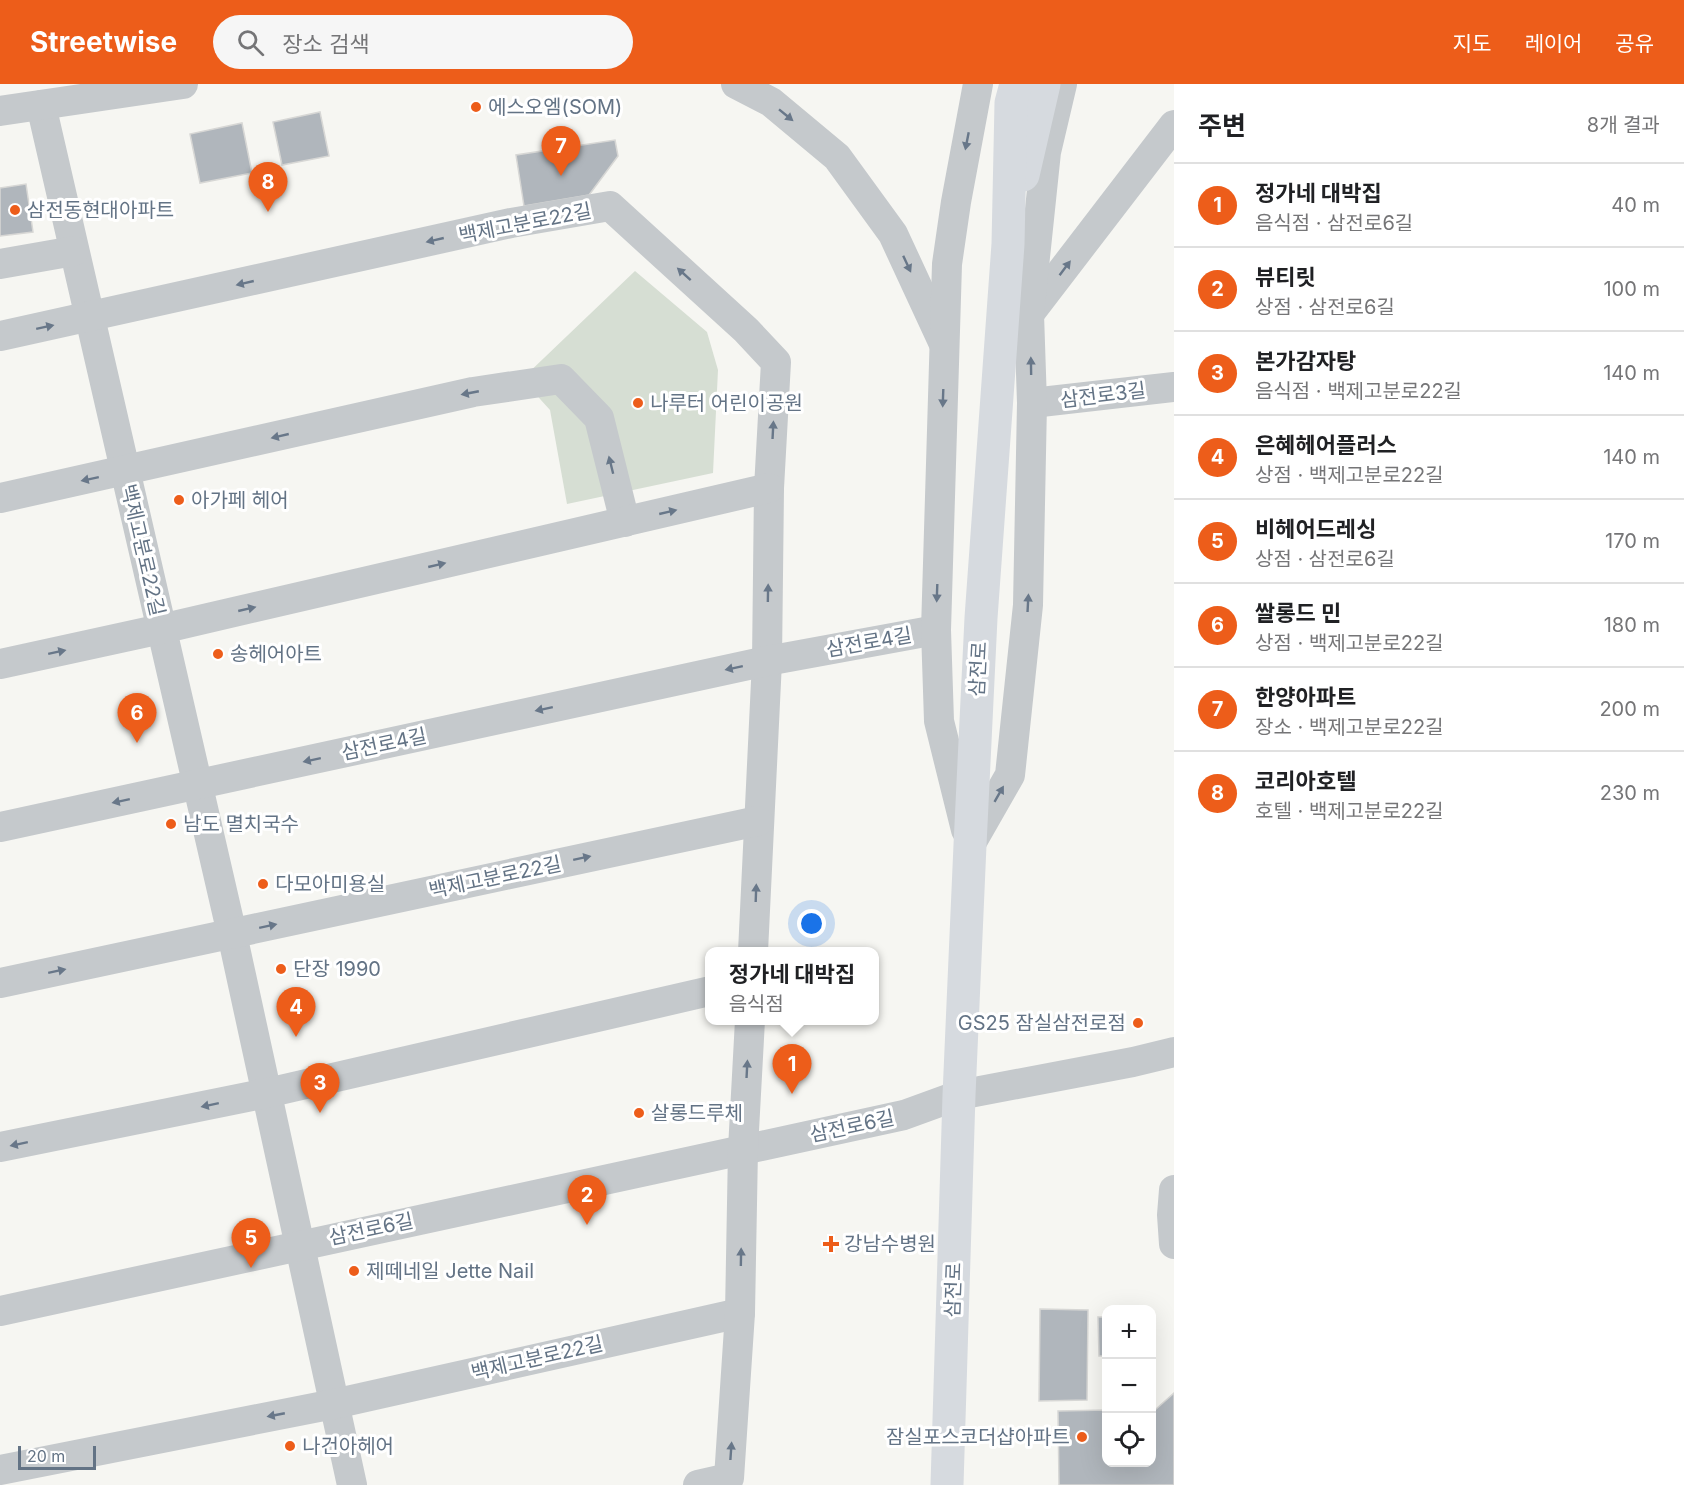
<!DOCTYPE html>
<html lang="ko">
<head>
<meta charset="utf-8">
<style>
  :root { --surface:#fff; --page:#f6f6f6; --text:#202124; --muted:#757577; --line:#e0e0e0; --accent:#ed5d1a }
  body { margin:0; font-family:Inter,"Noto Sans KR",sans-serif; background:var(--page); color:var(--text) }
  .controls { position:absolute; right:18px; bottom:18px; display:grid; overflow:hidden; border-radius:12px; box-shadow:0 6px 24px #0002 }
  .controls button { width:54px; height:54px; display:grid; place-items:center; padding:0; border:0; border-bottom:2px solid var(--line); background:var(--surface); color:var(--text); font:30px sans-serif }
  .scale { position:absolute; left:18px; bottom:15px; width:78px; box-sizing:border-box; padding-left:6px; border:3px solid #637385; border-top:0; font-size:16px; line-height:21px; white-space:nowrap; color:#637385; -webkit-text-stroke:4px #fff; paint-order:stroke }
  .you { position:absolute; left:812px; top:840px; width:21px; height:21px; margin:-15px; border:4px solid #fff; border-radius:50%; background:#1a73e8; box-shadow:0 0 0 9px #1a73e833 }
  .badge { display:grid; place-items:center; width:39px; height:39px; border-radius:50%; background:var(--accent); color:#fff; font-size:20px; font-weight:700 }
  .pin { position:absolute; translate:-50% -50px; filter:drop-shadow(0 2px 3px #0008) }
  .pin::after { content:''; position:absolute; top:32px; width:21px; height:18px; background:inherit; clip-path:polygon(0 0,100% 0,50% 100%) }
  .popup { position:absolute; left:705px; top:863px; width:174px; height:78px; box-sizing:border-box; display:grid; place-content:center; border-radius:12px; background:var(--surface); filter:drop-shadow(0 2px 4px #0005); font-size:20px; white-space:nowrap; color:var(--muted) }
  .popup b { font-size:22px; color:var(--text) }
  .popup::after { content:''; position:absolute; left:50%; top:100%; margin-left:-12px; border:12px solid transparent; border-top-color:var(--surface) }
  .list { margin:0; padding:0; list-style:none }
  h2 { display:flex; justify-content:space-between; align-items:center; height:78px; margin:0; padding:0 24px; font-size:26px }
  h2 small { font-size:20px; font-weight:400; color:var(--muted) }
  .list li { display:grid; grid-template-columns:39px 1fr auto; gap:18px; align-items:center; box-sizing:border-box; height:84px; padding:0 24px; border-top:2px solid var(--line) }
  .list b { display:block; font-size:22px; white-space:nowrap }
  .list p { margin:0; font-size:20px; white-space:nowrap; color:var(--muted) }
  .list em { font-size:20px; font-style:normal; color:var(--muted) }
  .icon { flex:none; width:33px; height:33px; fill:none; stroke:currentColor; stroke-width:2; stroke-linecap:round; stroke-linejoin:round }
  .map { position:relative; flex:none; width:1174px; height:1401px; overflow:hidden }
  header { display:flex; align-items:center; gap:36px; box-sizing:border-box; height:84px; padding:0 30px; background:var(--accent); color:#fff }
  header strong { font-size:28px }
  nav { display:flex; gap:33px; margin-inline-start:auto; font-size:21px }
  .search { width:420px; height:54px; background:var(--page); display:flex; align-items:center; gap:15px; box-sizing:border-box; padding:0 21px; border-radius:33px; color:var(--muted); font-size:22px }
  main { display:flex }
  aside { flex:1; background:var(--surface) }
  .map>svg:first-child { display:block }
</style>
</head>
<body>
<header>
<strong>Streetwise</strong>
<div class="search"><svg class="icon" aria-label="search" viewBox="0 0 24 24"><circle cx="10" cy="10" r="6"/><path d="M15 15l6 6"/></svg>장소 검색</div>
<nav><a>지도</a><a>레이어</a><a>공유</a></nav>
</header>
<main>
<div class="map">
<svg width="1174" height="1401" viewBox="0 0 1174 1401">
  <rect width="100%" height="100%" fill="#f6f6f2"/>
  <path fill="#d6ded3" d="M635,187L707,248L718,286L713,389L567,420L550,326L522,295Z"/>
  <g fill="#b0b6bc" stroke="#d7d7d5" stroke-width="1.5">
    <path d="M320,28L329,72L282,81L273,38Z"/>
    <path d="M242,39L252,89L200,99L190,50Z"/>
    <path d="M615,56L618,72L589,111L524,122L516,71Z"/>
    <path d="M26,100L33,148L0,152V104Z"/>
    <path d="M1040,1225L1088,1226L1087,1316L1039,1317Z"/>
    <path d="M1098,1233H1106V1272H1099Z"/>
    <path d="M1174,1309V1401H1059L1058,1327L1106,1326V1378H1152V1325H1156Z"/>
  </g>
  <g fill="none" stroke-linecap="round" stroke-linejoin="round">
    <g stroke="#c5c9cc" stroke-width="30">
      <path d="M736,0L771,18L837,73L893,150L943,258"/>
      <path d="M41,21L232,850L352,1401"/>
      <path d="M0,27L183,0"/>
      <path d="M0,180L74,167"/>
      <path d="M1029,230L1174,41"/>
      <path d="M0,252L511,139L610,122L746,246L776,278L769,404L767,577L753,868"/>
      <path d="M1032,319L1174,303"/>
      <path d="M0,414L473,308L561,295L599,334L625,438"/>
      <path d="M0,580L161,545L769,404"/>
      <path d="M0,743L767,577L936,546"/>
      <path d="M966,746L939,637L936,546L947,180L956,118L978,0"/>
      <path d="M970,761L1010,691L1028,521L1032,319L1029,230L1046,68L1062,0"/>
      <path d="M0,899L758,737"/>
      <path d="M0,1063L267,1009L710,907"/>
      <path d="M1174,1106L1172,1131L1174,1160"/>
      <path d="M0,1227L904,1031L959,1011L1133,978L1174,968"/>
      <path d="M0,1386L334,1320L740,1229"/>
      <path d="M698,1401L729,1394L740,1229L743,1065L750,936"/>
    </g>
    <g stroke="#d6dadf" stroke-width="33">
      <path d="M1023,91L1044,0"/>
      <path d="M947,1401L959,1011L970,761L981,534L1008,160L1011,19L1016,0"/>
    </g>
  </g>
  <defs><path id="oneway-solid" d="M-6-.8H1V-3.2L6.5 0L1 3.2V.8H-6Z" transform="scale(1.5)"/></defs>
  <g fill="#687789">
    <use href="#oneway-solid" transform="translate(786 31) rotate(39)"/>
    <use href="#oneway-solid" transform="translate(967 57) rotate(101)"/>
    <use href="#oneway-solid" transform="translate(435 156) rotate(167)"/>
    <use href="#oneway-solid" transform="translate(907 180) rotate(65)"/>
    <use href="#oneway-solid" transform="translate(1065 184) rotate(-53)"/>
    <use href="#oneway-solid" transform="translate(684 190) rotate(-138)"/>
    <use href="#oneway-solid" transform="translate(245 199) rotate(167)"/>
    <use href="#oneway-solid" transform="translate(45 243) rotate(-12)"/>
    <use href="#oneway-solid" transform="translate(1031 282) rotate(-91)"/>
    <use href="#oneway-solid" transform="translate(470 309) rotate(169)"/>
    <use href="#oneway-solid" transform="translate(943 314) rotate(92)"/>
    <use href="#oneway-solid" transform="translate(773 346) rotate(-87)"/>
    <use href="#oneway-solid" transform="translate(280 352) rotate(167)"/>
    <use href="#oneway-solid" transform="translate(611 381) rotate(-104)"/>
    <use href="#oneway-solid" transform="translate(90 395) rotate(168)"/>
    <use href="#oneway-solid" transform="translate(668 428) rotate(-13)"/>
    <use href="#oneway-solid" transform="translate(437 481) rotate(-13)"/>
    <use href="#oneway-solid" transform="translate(768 509) rotate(-89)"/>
    <use href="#oneway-solid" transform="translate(937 509) rotate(92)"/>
    <use href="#oneway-solid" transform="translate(1028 519) rotate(-87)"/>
    <use href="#oneway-solid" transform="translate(247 525) rotate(-13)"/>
    <use href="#oneway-solid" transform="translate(57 568) rotate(-12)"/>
    <use href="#oneway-solid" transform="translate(734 584) rotate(168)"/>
    <use href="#oneway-solid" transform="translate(544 625) rotate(168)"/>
    <use href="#oneway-solid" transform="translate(312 676) rotate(168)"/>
    <use href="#oneway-solid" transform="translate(999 710) rotate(-60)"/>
    <use href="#oneway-solid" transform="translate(121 717) rotate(168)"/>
    <use href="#oneway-solid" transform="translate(582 774) rotate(-12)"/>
    <use href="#oneway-solid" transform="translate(756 809) rotate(-88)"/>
    <use href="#oneway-solid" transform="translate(268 842) rotate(-12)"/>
    <use href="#oneway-solid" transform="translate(57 887) rotate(-12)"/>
    <use href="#oneway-solid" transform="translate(747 985) rotate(-87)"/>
    <use href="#oneway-solid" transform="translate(210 1021) rotate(168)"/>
    <use href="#oneway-solid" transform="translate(19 1060) rotate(168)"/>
    <use href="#oneway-solid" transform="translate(741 1173) rotate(-89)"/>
    <use href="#oneway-solid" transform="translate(276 1331) rotate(169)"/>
    <use href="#oneway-solid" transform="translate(731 1367) rotate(-86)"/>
  </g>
  <g fill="#ed5d1a" stroke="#fff" stroke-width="2">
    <circle cx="476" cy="23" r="6"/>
    <circle cx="15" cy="126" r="6"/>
    <circle cx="638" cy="319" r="6"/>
    <circle cx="179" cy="416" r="6"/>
    <circle cx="218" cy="570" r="6"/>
    <circle cx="171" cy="740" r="6"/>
    <circle cx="263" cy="800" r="6"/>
    <circle cx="281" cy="885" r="6"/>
    <circle cx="1138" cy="939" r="6"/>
    <circle cx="639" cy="1029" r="6"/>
    <path d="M828 1151h6v6h6v6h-6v6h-6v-6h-6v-6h6z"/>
    <circle cx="354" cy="1187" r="6"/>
    <circle cx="1082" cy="1353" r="6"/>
    <circle cx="290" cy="1362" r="6"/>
  </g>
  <g text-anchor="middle" stroke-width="6" stroke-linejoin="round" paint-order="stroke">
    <g font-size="20" fill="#637385" stroke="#fff" text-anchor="start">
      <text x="488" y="30">에스오엠(SOM)</text>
      <text x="27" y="133">삼전동현대아파트</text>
      <text x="650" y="326">나루터 어린이공원</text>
      <text x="191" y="423">아가페 헤어</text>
      <text x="230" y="577">송헤어아트</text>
      <text x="183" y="747">남도 멸치국수</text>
      <text x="275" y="807">다모아미용실</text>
      <text x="293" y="892">단장 1990</text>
      <text x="1126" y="946" text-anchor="end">GS25 잠실삼전로점</text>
      <text x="651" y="1036">살롱드루체</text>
      <text x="844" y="1167">강남수병원</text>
      <text x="366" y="1194">제떼네일 Jette Nail</text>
      <text x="1070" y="1360" text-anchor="end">잠실포스코더샵아파트</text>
      <text x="302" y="1369">나건아헤어</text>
    </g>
    <g font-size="20" fill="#637385" stroke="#fff">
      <text transform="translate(525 139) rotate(-11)" y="7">백제고분로22길</text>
      <text transform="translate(1103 311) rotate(-7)" y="7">삼전로3길</text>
      <text transform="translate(143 466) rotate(77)" y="7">백제고분로22길</text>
      <text transform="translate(869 558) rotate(-10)" y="7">삼전로4길</text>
      <text transform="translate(978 585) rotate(-87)" y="7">삼전로</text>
      <text transform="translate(384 660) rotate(-12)" y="7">삼전로4길</text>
      <text transform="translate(495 793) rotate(-12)" y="7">백제고분로22길</text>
      <text transform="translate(852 1042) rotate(-12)" y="7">삼전로6길</text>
      <text transform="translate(371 1145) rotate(-12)" y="7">삼전로6길</text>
      <text transform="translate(953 1206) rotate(-88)" y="7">삼전로</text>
      <text transform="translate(537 1274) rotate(-13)" y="7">백제고분로22길</text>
    </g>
  </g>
</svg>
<div class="controls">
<button>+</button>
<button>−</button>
<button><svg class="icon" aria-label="locate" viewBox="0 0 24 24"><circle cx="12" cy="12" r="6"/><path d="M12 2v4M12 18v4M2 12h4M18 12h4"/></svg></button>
</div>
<div class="scale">20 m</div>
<div class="you"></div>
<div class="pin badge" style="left:792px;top:1010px">1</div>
<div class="popup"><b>정가네 대박집</b>음식점</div>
<div class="pin badge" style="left:587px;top:1141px">2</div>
<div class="pin badge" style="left:320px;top:1029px">3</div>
<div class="pin badge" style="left:296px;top:953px">4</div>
<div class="pin badge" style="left:251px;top:1184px">5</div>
<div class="pin badge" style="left:137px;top:659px">6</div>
<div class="pin badge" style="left:561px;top:92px">7</div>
<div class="pin badge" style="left:268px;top:128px">8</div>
</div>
<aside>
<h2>주변<small>8개 결과</small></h2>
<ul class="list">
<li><span class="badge">1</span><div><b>정가네 대박집</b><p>음식점 · 삼전로6길</p></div><em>40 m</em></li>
<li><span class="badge">2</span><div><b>뷰티릿</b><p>상점 · 삼전로6길</p></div><em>100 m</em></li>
<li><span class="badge">3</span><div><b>본가감자탕</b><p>음식점 · 백제고분로22길</p></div><em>140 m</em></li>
<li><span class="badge">4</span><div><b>은혜헤어플러스</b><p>상점 · 백제고분로22길</p></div><em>140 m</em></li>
<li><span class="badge">5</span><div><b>비헤어드레싱</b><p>상점 · 삼전로6길</p></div><em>170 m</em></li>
<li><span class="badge">6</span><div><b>쌀롱드 민</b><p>상점 · 백제고분로22길</p></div><em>180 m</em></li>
<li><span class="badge">7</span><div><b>한양아파트</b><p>장소 · 백제고분로22길</p></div><em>200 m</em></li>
<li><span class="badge">8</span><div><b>코리아호텔</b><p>호텔 · 백제고분로22길</p></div><em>230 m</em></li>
</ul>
</aside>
</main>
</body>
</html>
